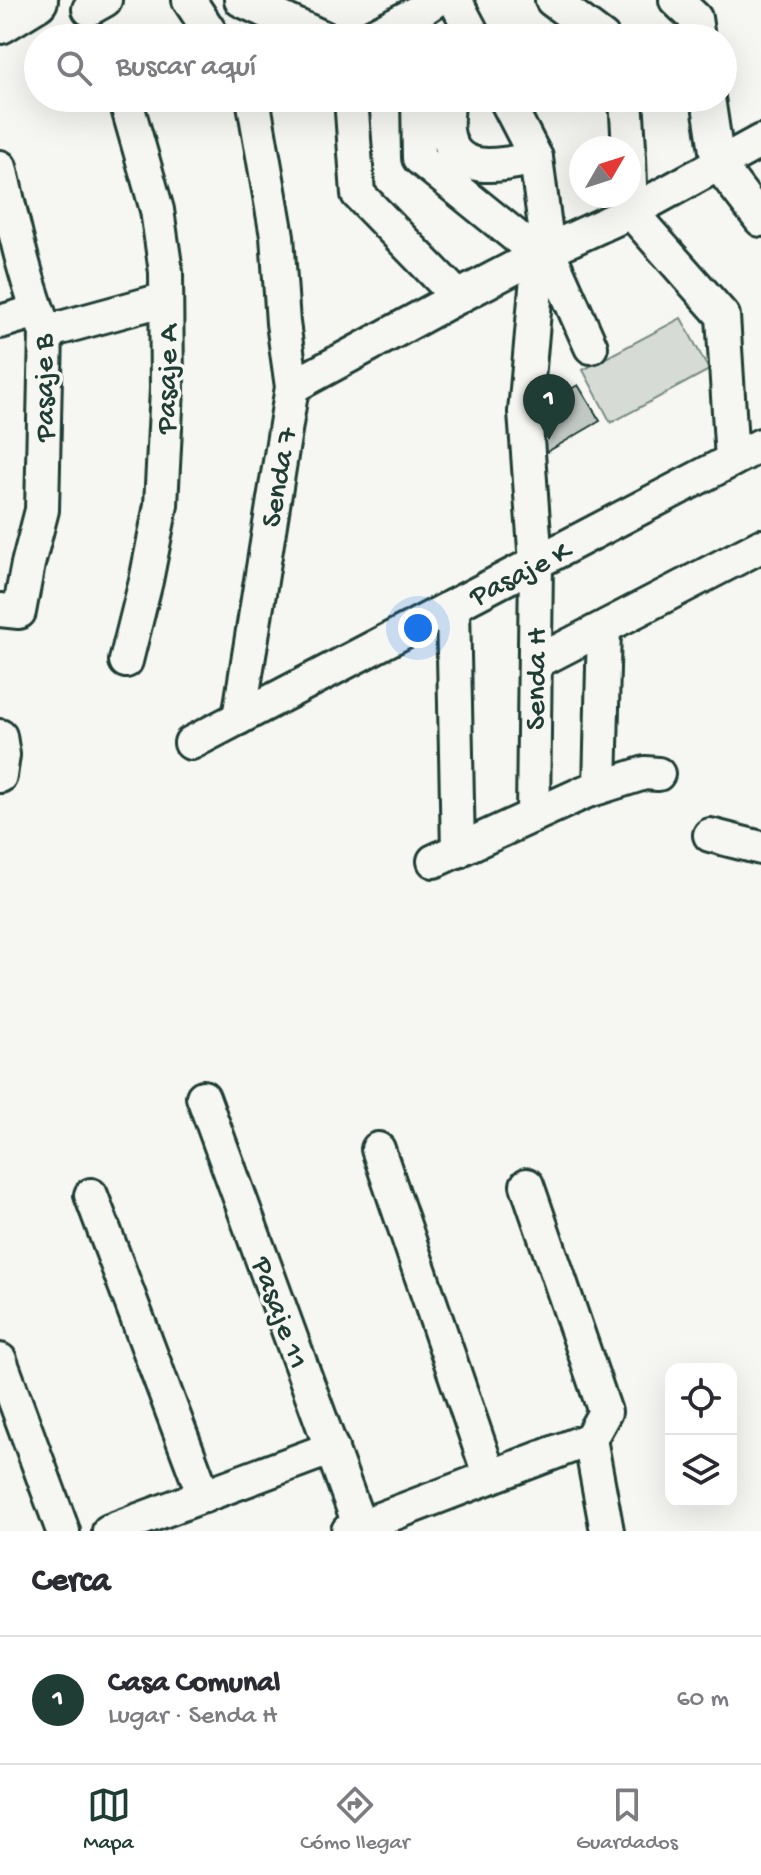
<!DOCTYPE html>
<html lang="es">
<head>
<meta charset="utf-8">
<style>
  :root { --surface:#fff; --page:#f2f2f3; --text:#2b2b33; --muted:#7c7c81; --line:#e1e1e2; --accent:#1f3d34 }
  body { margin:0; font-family:"Gochi Hand",sans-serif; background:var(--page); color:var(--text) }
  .controls { position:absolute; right:24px; bottom:24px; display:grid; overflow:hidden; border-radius:16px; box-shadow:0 8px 32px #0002 }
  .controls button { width:72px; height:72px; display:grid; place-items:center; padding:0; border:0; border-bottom:2px solid var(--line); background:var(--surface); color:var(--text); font:40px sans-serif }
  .compass { position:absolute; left:569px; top:136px; width:72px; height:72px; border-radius:50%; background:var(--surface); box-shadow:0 8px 32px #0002; rotate:51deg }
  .you { position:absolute; left:418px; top:628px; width:28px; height:28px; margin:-20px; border:6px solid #fff; border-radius:50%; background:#1a73e8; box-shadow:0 0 0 12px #1a73e833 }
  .badge { display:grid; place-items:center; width:52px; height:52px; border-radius:50%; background:var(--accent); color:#fff; font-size:26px; font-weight:700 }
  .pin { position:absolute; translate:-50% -66px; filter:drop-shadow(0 2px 4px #0008) }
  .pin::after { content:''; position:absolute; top:42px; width:28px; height:24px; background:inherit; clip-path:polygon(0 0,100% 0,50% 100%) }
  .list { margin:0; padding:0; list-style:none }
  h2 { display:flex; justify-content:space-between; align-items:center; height:104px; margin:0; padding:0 32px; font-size:34px }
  h2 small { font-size:26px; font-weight:400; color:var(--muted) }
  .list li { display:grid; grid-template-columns:52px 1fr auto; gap:24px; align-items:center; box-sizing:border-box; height:128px; padding:0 32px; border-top:2px solid var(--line) }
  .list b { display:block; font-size:30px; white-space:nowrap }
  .list p { margin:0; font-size:26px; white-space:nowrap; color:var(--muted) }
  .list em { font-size:26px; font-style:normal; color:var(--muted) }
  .icon { flex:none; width:44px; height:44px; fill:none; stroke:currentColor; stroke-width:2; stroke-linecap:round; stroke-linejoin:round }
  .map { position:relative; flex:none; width:761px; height:1531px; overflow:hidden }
  .search { position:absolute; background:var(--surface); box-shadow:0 8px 32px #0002; left:24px; right:24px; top:24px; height:88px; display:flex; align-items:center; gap:20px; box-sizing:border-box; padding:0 28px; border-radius:44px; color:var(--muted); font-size:30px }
  .sheet { height:232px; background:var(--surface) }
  nav { display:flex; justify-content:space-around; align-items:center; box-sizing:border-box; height:112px; border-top:2px solid var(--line); background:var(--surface); font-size:22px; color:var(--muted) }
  nav a { display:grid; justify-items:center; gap:4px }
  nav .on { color:var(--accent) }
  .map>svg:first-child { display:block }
</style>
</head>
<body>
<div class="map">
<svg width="761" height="1531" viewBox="0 0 761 1531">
  <rect width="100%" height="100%" fill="#f6f6f2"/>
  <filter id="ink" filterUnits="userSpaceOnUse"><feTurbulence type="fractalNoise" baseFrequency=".0125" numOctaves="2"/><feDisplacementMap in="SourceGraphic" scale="16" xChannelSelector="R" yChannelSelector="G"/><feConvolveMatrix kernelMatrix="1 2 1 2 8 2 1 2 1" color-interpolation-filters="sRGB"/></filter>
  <g filter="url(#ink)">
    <path fill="#d6dbd6" stroke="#7a8c85" stroke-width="2" d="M681,318L709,370L611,423L583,370Z"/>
    <path fill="#c1c8c3" stroke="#1f3d34" stroke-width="2" d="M578,385L600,421L533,460L529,413Z"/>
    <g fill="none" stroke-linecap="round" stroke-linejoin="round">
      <defs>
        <g id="minor">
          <path d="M189,0L214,38"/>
          <path d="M241,0L324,38"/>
          <path d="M455,0L475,38"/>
          <path d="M552,0L603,38"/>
          <path d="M676,0L695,18L698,38"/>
          <path d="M89,9L105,0"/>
          <path d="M368,38L418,12L436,0"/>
          <path d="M125,98L157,210L166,272L167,389L161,505L146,581L126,661"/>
          <path d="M351,98L358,194L458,297"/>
          <path d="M418,98L419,158L539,255L525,412L536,563L533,816"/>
          <path d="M448,98C448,108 446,120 447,130C453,178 503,165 536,158"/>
          <path d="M505,98L536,158L548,250L591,347"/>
          <path d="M626,98L629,148"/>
          <path d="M708,98L718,164L761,220"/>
          <path d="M629,157L631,212L723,316L732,460"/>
          <path d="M0,167C13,222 24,279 46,332L42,510L28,564L19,612L0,610"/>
          <path d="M0,322L37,311"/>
          <path d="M46,332L166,299"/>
          <path d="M292,387L458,297L548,250L631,212L761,141"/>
          <path d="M453,606L458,851"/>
          <path d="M535,663L761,546"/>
          <path d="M239,718L292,387L283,323L277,236L253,98"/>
          <path d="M0,736L3,755L0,776"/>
          <path d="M191,743L761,445"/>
          <path d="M600,787L604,628"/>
          <path d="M710,835L761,848"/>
          <path d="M434,861L585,792L645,773L658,774"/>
          <path d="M203,1097L360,1527"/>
          <path d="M378,1149L490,1477"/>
          <path d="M527,1185L605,1412L590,1439"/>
          <path d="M91,1195L204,1496"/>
          <path d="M0,1360L63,1531"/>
          <path d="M590,1439L607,1531"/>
          <path d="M109,1531L332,1448"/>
          <path d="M348,1531L590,1439"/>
        </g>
        <path id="major" d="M0,22L36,0"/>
      </defs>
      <use href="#minor" stroke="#1f3d34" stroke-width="38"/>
      <use href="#major" stroke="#1f3d34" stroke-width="48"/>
      <use href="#minor" stroke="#f6f6f2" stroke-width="32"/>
      <use href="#major" stroke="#f6f6f2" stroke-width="42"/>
    </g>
  </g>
  <g text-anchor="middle" stroke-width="7" stroke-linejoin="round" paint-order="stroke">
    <g font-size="30" fill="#1f3d34" stroke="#f6f6f2">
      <text transform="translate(165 379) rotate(-89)" y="10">Pasaje A</text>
      <text transform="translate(42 388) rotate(-91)" y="10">Pasaje B</text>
      <text transform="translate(277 477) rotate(-80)" y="10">Senda 7</text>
      <text transform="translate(519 572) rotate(-27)" y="10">Pasaje K</text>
      <text transform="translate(534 679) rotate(-89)" y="10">Senda H</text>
      <text transform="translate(282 1312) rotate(70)" y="10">Pasaje 11</text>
    </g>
  </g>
</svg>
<div class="controls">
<button><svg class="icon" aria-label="locate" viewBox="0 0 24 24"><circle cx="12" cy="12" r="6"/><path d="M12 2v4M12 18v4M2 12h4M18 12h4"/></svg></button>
<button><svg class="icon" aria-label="layers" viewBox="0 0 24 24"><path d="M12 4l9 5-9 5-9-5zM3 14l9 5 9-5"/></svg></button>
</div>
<svg class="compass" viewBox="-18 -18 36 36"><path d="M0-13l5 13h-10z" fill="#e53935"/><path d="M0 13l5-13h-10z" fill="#7c7c81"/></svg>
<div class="you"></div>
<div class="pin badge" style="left:549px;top:440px">1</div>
<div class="search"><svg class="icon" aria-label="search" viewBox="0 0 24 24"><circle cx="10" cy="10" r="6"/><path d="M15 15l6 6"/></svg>Buscar aquí</div>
</div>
<section class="sheet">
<h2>Cerca<small></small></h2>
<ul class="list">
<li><span class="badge">1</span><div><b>Casa Comunal</b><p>Lugar · Senda H</p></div><em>60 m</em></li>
</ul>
</section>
<nav>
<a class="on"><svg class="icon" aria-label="map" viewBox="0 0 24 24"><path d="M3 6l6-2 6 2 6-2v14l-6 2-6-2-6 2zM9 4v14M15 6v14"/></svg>Mapa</a>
<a><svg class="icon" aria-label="directions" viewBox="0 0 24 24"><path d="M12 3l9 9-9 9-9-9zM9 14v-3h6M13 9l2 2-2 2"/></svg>Cómo llegar</a>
<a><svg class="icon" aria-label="saved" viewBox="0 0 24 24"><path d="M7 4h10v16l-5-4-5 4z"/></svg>Guardados</a>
</nav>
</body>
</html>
